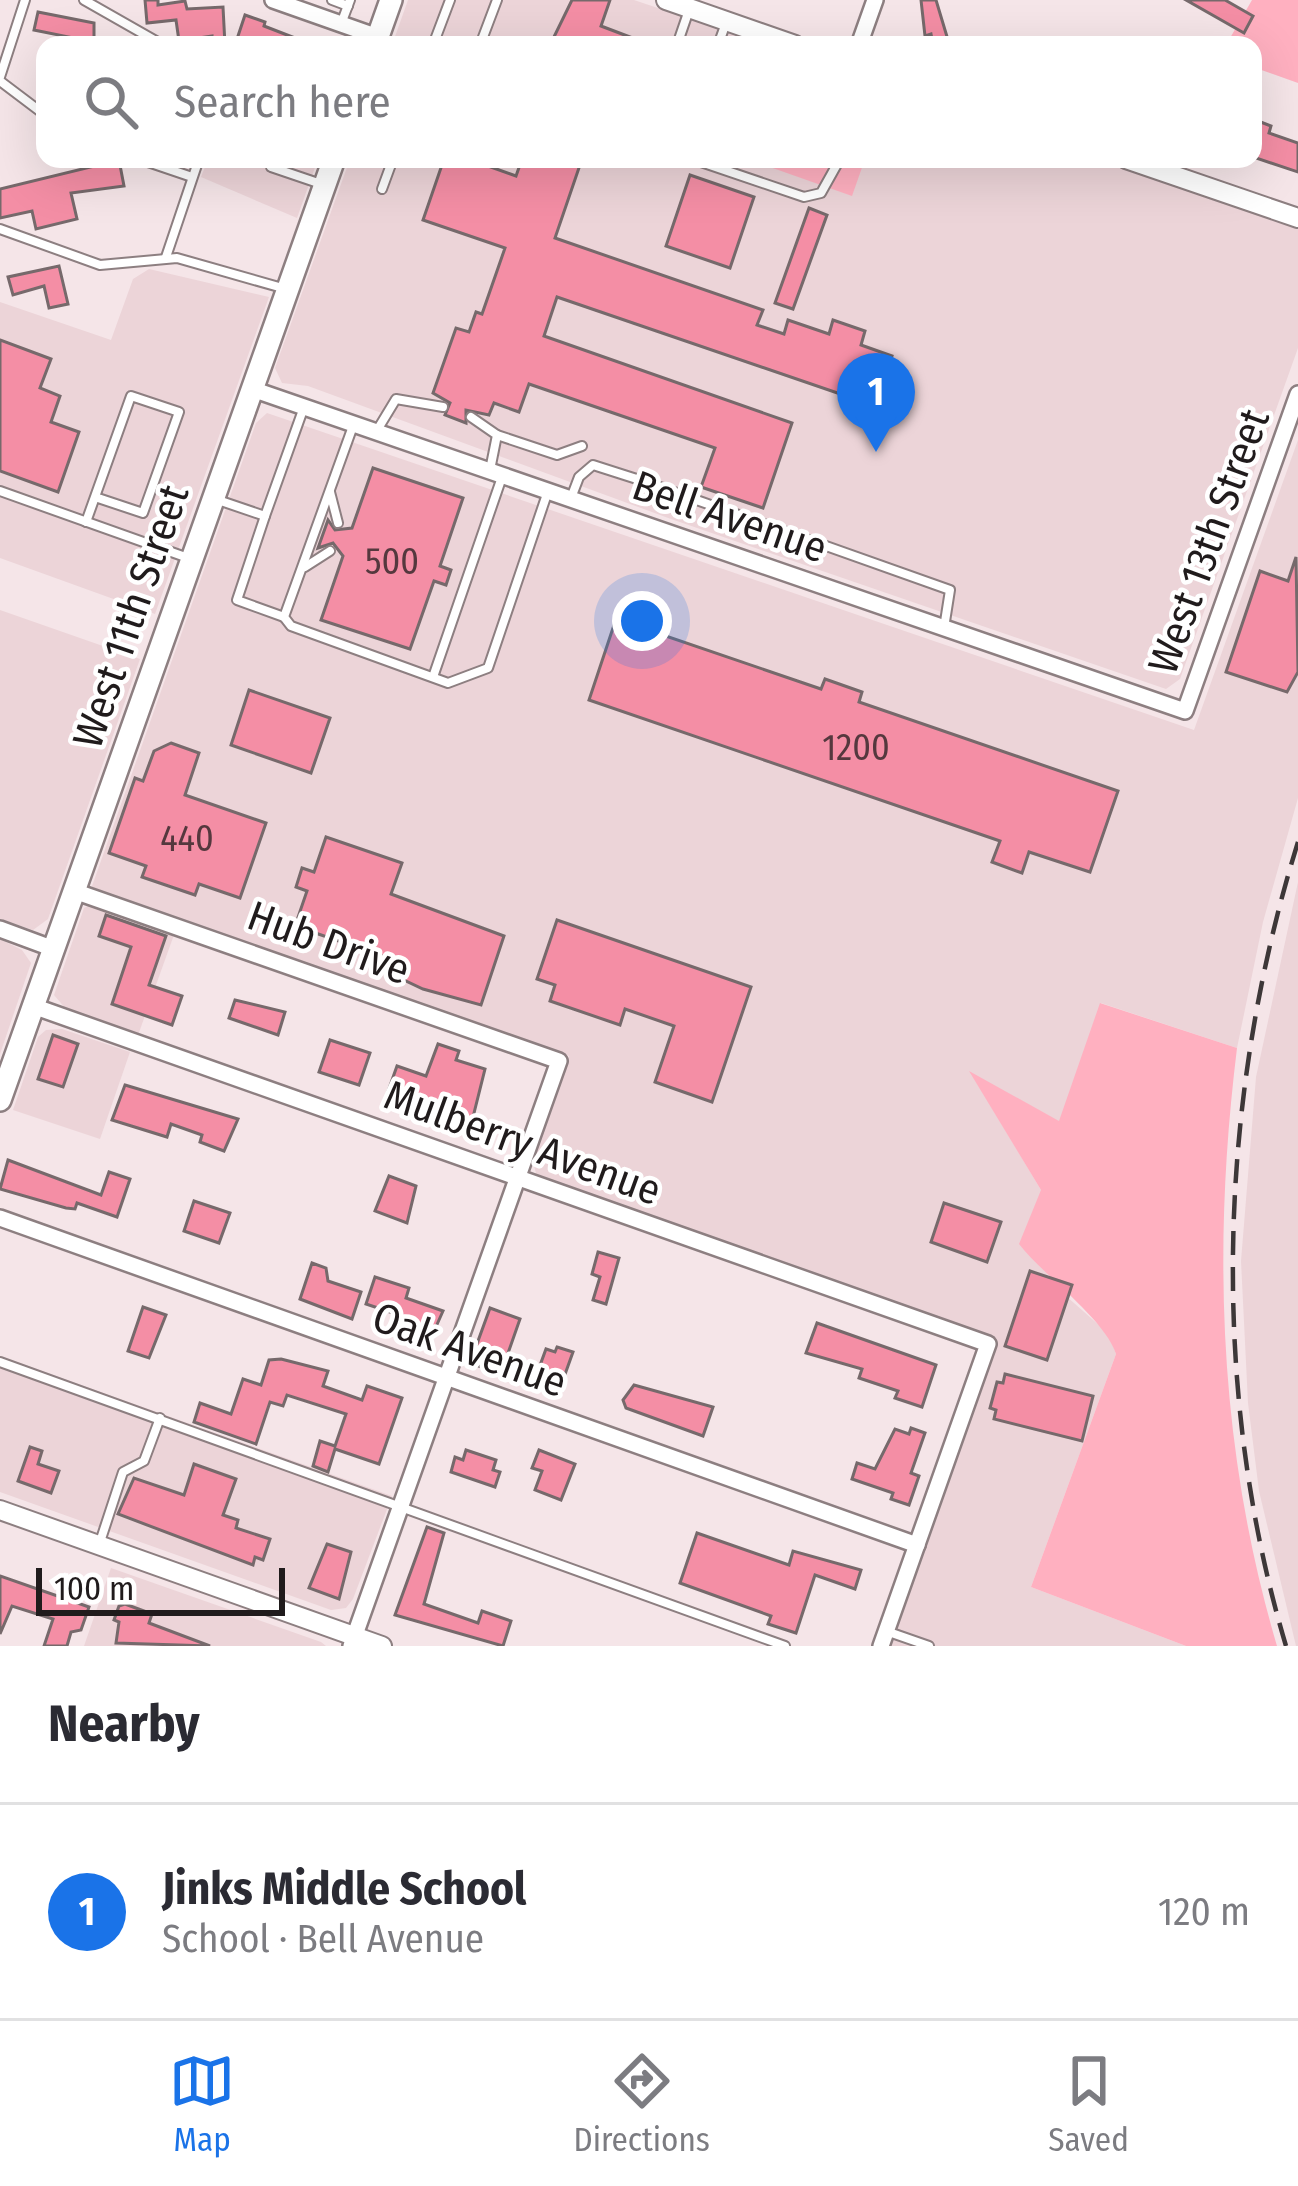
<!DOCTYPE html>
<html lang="en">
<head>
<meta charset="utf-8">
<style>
  :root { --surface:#fff; --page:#f7f7f7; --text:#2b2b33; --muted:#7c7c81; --line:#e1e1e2; --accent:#1a73e8 }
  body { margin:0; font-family:"Fira Sans Condensed",sans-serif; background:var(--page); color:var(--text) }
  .scale { position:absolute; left:36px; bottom:30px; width:249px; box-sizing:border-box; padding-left:12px; border:6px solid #201b1c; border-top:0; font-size:33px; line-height:42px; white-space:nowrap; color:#201b1c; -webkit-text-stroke:9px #fff; paint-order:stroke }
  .you { position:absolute; left:642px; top:621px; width:42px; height:42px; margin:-30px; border:9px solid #fff; border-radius:50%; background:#1a73e8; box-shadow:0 0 0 18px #1a73e833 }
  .badge { display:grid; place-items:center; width:78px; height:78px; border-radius:50%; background:var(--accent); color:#fff; font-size:39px; font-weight:700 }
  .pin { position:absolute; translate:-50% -99px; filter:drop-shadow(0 3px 6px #0008) }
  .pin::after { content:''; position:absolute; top:63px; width:42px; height:36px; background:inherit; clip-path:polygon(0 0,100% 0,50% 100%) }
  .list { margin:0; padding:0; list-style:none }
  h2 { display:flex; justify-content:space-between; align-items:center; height:156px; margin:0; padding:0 48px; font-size:51px }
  h2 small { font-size:39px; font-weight:400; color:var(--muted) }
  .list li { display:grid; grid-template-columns:78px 1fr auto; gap:36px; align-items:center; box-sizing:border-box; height:216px; padding:0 48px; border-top:3px solid var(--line) }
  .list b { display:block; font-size:45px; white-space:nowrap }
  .list p { margin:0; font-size:39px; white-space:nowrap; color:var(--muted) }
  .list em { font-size:39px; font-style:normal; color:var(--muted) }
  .icon { flex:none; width:66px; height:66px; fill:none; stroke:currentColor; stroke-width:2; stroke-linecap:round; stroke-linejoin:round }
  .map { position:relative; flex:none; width:1298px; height:1646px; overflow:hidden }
  .search { position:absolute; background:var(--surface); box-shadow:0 12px 48px #0002; left:36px; right:36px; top:36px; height:132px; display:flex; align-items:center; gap:30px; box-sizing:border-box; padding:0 42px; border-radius:24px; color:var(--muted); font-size:45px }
  .sheet { height:372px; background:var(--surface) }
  nav { display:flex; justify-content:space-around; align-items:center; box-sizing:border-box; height:168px; border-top:3px solid var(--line); background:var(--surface); font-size:33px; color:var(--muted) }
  nav a { display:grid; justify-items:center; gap:6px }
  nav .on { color:var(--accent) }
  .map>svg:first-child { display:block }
</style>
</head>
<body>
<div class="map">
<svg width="1298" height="1646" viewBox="0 0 1298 1646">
  <rect width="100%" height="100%" fill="#f5e5e8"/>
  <g fill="#ecd4d8">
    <path d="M408,0H634L768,45H392Z"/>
    <path d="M208,159H318L297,218L201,177Z"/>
    <path d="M350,159H1099L1298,228V348L1180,679L1166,689L671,519L308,386L282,383L275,368Z"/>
    <path d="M149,269L269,297L155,614L0,558V302L111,340L133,279Z"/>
    <path d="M267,413L1194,730L1298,440V798L1263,922L1237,1048L1101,1003L1060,1122L971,1073L1041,1190L1048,1280L1109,1334L1116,1354L1031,1587L1186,1646H890L996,1349L993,1339L537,1177L533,1162L569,1056L91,889L256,423Z"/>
    <path d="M0,610L140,659L48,919L33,930L0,919Z"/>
    <path d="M1298,882V1646H1296L1259,1491L1248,1403L1241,1261L1256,1077Z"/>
    <path d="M92,904L175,932L137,1038L66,1009L54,995L84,908Z"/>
    <path d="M0,939L22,950L31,963L0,1054Z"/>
    <path d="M62,1029L130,1052L100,1139L13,1110L38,1037L46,1030Z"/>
    <path d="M0,1356L392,1496L353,1599L346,1608L331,1610L0,1492Z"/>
    <path d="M111,1568L321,1642L326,1646H84Z"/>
  </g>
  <g fill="#ffb0c0">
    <path d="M1252,0H1298V83L1253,67V45H1226Z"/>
    <path d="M747,159H865L852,196Z"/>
    <path d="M1100,1003L1237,1048C1212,1251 1219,1450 1277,1646H1186L1031,1587L1116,1354C1105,1319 1045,1277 1019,1244L1041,1190L969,1071L1059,1121Z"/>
  </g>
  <g fill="#f48ea5" stroke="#76696b" stroke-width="3">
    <path d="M145,0H158V5L185,1L187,9L223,7L225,45H212V36L179,41L176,20L147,23Z"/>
    <path d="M572,0H610L601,26L651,45H550Z"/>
    <path d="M921,0H936L948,40L933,44L931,34L925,36Z"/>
    <path d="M1186,0H1225L1253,16L1244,33Z"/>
    <path d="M38,12L94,23V45H66L69,37L34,30Z"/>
    <path d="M245,15L265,22L264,26L313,45H235Z"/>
    <path d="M1253,119L1271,126L1269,133L1298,143V172L1253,157Z"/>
    <path d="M444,159H490L488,166L516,176L522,159H582L555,238L763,310L757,325L784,334L788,320L829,334L833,320L865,331L861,345L892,356L877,399L857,392L855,399L557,297L544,336L792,423L763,508L701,487L715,448L529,384L519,412L494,403L489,415L466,410V423L445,415L450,403L433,393L456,328L469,332L476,312L482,314L505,248L423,220Z"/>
    <path d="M119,160L124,186L71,193L77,219L36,229L32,211L0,218V189Z"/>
    <path d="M690,175L754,197L730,268L666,246Z"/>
    <path d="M809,208L827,215L793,309L775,303Z"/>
    <path d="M59,266L68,304L49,308L44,286L13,295L8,277Z"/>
    <path d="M0,340L51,359L40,388L60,396L51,422L79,432L58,492L0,471Z"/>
    <path d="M373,468L463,498L440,566L451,570L446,585L434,581L410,649L321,620L343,556L333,543L318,548L328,520L335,530L352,528Z"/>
    <path d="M1296,557L1298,672L1287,692L1226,672L1260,571L1288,581Z"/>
    <path d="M616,619L821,689L825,679L862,692L859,702L1118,791L1090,872L1029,852L1022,873L992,862L1000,841L589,700Z"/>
    <path d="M249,690L330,718L311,773L231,745Z"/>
    <path d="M171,743L199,753L185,795L266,823L240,898L199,884L195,895L142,877L146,866L109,853L135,778L143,781L154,751Z"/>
    <path d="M326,837L402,863L391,894L504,936L481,1005L423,989L387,972L391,959L295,926L307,891L296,887L302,868L314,872Z"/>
    <path d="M106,915L166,936L149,985L182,996L172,1025L112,1004L131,947L99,936Z"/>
    <path d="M557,920L751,987L712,1102L655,1082L674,1026L625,1009L620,1025L550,1001L555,985L537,979Z"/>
    <path d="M235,1000L285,1012L278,1035L229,1018Z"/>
    <path d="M53,1035L78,1044L63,1087L38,1079Z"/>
    <path d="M330,1040L370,1053L359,1085L319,1072Z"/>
    <path d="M438,1044L459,1051L456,1060L485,1069L470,1129L386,1097L397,1066L426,1076Z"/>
    <path d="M125,1085L238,1119L224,1151L200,1142L202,1135L171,1124L167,1137L112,1120Z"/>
    <path d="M8,1160L101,1195L109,1172L130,1179L117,1217L77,1203L75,1209L66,1208L0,1189Z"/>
    <path d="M389,1176L416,1186L407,1223L375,1211Z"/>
    <path d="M194,1201L230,1213L219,1243L184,1231Z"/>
    <path d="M944,1203L1001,1222L987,1262L931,1242Z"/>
    <path d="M598,1252L619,1258L606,1304L593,1300L600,1277L592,1274Z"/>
    <path d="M312,1263L326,1268L328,1281L361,1292L352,1319L300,1299Z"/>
    <path d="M1030,1271L1072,1285L1047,1360L1005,1346Z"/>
    <path d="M375,1277L409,1288L406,1298L443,1311L427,1347L404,1339L411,1319L366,1304Z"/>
    <path d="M143,1307L166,1315L149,1358L128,1351Z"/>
    <path d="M490,1308L520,1319L507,1356L496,1352L490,1370L470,1363Z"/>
    <path d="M817,1323L936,1365L922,1407L895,1398L898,1391L859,1378L862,1369L806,1353Z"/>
    <path d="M557,1347L573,1352L559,1391L525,1379L530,1365L539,1368L546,1349L555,1352Z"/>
    <path d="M281,1359L328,1371L323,1386L362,1400L367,1386L402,1398L379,1464L335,1449L328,1472L313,1466L320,1441L335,1446L346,1414L287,1395L283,1406L270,1402L256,1444L194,1422L200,1403L231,1414L243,1379L261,1385L269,1360Z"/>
    <path d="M1005,1374L1093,1396L1082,1441L994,1419L996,1410L990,1408L997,1382L1003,1383Z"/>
    <path d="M634,1385L713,1407L703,1436L626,1408L623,1400Z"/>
    <path d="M911,1428L925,1433L911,1473L919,1476L909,1505L891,1499L893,1493L852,1479L857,1463L875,1469L895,1429L909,1434Z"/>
    <path d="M30,1447L42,1451L38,1464L59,1471L51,1493L18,1481Z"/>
    <path d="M466,1450L496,1460L493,1470L500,1472L495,1487L451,1472L455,1457L463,1460Z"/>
    <path d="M539,1450L575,1464L561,1500L535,1490L542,1471L532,1468Z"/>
    <path d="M194,1464L236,1479L223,1515L238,1520L236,1528L270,1539L263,1560L255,1557L253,1565L118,1514L134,1478L184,1495Z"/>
    <path d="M427,1527L444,1533L424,1604L478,1623L482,1611L511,1621L503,1646L395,1615Z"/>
    <path d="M697,1533L789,1565L793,1551L861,1570L855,1589L815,1575L796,1633L768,1624L771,1616L680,1583Z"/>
    <path d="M327,1544L351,1552L339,1599L309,1588Z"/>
    <path d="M0,1576L89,1607L81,1630L71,1632L67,1646H44L53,1619L12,1606L0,1634Z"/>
    <path d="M125,1604L152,1614L149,1623L210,1646L116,1643L119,1622L114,1620L119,1606Z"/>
  </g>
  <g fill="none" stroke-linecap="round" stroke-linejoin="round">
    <defs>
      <g id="service">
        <path d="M84,0L163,45"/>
        <path d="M332,0L348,6"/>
        <path d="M341,24L350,0"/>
        <path d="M433,45L450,0"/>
        <path d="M480,45L497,0"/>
        <path d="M677,45L689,10"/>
        <path d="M718,45L726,23"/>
        <path d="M0,77L25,0"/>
        <path d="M0,81L45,115"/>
        <path d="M139,159L192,177"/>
        <path d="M274,159L271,167L324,185"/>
        <path d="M692,159L804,197L821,193L840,159"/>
        <path d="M382,189L393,159"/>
        <path d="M0,229L100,265L177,258L286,289"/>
        <path d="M166,257L199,159"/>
        <path d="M471,417L497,435L490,470"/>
        <path d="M353,426L284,617L291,626L448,683L488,668L547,494"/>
        <path d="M376,432L396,399L443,407"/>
        <path d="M497,435L557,455L582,446"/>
        <path d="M0,491L191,559"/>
        <path d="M330,492L338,523"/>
        <path d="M571,498L579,477L593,465L643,481L950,590L944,628"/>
        <path d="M215,499L265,516L304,407"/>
        <path d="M265,516L237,600L284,617"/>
        <path d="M86,522L131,396L179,412L143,513L95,497"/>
        <path d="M305,567L330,551"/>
        <path d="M433,677L502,477"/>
        <path d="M0,1362L785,1646"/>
        <path d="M100,1542L123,1472L144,1461L160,1418"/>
        <path d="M886,1631L929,1646"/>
      </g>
      <g id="minor">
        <path d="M273,0L378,37"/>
        <path d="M859,45L875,0"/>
        <path d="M252,389L1185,711L1298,394"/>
        <path d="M74,891L559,1061L351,1646"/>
        <path d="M0,929L54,949"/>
        <path d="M33,1006L988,1344L881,1646"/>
        <path d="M0,1218L917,1545"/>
      </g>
      <g id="tertiary">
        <path d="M666,0L795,45"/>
        <path d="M1126,159L1298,218"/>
        <path d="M0,1510L382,1646"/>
      </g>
      <g id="secondary">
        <path d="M375,45L391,0"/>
        <path d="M0,1100L334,159"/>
      </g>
    </defs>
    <use href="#service" stroke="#8d7f81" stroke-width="12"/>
    <use href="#minor" stroke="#8d7f81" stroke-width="20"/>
    <use href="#tertiary" stroke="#8d7f81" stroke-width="22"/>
    <use href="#secondary" stroke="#8d7f81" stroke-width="26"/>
    <use href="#service" stroke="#fff" stroke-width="8"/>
    <use href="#minor" stroke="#fff" stroke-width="15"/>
    <use href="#tertiary" stroke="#fff" stroke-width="18"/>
    <use href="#secondary" stroke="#fff" stroke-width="21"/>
    <path stroke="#3d3738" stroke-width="4.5" stroke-dasharray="24 12" stroke-linecap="butt" d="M1286,1646C1209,1388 1218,1098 1298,842"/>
  </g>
  <g text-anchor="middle" stroke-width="9" stroke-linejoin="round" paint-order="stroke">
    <g font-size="36" fill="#55383e">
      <text x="392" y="574">500</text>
      <text x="856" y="760">1200</text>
      <text x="187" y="851">440</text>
    </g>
    <g font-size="42" fill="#201b1c" stroke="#fff">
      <text transform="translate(730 516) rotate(19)" y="15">Bell Avenue</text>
      <text transform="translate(1208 541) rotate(-70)" y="15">West 13th Street</text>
      <text transform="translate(130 616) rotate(-71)" y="15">West 11th Street</text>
      <text transform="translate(329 942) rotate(20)" y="15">Hub Drive</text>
      <text transform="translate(523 1142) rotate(20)" y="15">Mulberry Avenue</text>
      <text transform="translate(470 1349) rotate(20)" y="15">Oak Avenue</text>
    </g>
  </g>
</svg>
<div class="scale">100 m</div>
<div class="you"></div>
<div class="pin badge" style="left:876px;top:452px">1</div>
<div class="search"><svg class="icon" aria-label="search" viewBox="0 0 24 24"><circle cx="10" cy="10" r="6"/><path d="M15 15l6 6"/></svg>Search here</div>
</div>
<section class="sheet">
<h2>Nearby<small></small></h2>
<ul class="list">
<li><span class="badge">1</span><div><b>Jinks Middle School</b><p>School · Bell Avenue</p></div><em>120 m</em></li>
</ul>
</section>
<nav>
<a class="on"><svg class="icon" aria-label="map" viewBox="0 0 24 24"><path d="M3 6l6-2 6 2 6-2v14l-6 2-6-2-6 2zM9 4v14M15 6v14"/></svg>Map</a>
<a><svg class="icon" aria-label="directions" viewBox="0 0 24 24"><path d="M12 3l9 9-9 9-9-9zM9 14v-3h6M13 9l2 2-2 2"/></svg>Directions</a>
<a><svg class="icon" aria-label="saved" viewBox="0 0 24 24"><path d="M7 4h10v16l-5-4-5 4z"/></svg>Saved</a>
</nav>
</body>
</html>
